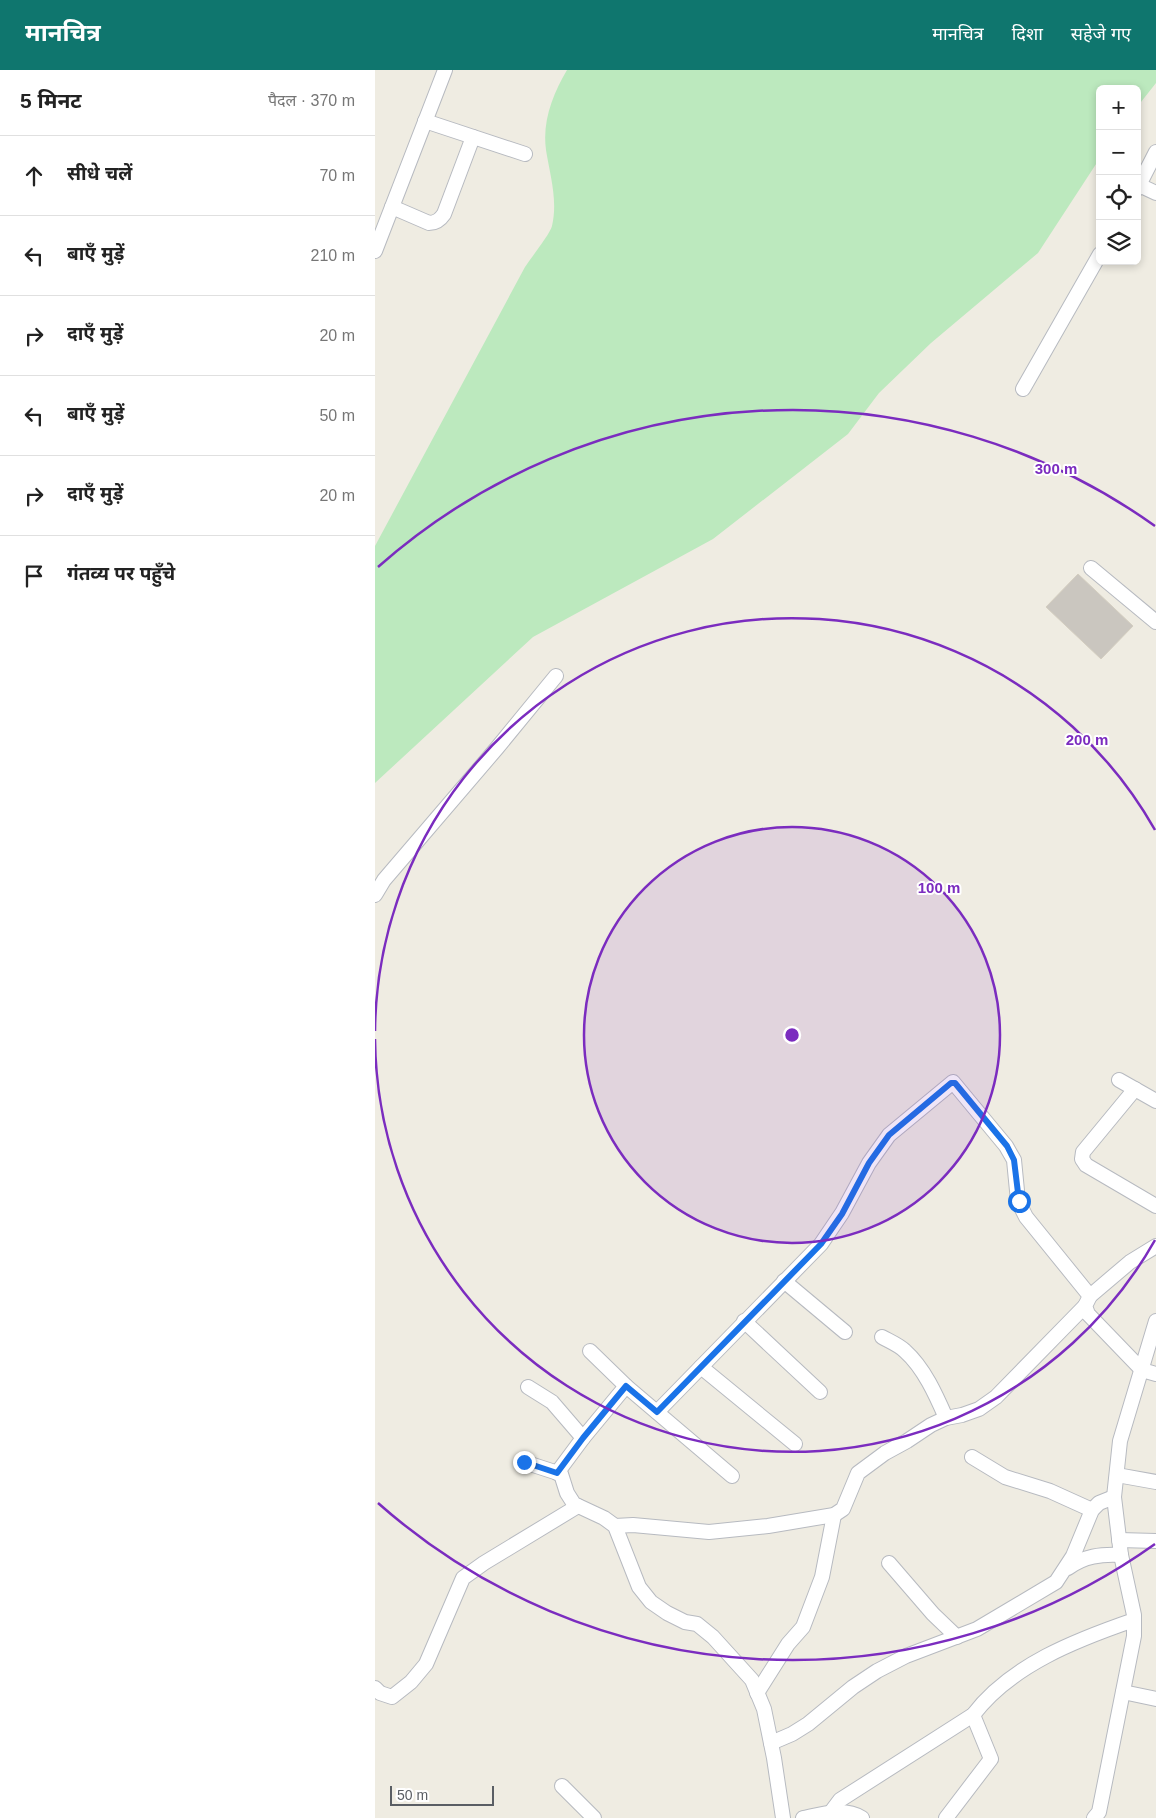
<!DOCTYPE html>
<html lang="hi">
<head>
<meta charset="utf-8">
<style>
  :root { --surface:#fff; --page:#f6f6f6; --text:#222; --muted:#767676; --line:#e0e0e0; --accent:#0f766e }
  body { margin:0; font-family:Arial,"Noto Sans Devanagari",sans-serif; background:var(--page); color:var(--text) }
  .controls { position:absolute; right:15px; top:15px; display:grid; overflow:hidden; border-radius:8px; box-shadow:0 2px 8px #0003 }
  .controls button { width:45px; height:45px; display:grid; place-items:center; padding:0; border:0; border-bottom:1px solid var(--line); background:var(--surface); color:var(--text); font:25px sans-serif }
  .scale { position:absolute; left:15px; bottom:12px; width:104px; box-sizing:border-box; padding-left:5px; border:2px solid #5a5e64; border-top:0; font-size:14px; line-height:18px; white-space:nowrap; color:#5a5e64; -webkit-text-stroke:4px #fff; paint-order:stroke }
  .stop { position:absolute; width:15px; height:15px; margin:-11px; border:4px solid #1a73e8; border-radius:50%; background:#fff }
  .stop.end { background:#1a73e8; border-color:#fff; box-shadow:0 1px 5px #0008 }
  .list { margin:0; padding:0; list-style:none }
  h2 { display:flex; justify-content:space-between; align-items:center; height:65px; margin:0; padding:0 20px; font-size:21px }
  h2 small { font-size:16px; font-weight:400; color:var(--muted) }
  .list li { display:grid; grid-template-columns:32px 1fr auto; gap:15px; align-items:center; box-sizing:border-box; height:80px; padding:0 20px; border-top:1px solid var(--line) }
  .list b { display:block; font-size:19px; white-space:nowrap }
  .list em { font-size:16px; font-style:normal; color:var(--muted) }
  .icon { flex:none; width:28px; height:28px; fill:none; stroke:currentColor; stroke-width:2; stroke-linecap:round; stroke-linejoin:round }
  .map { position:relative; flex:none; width:781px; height:1748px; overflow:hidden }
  header { display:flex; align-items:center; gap:30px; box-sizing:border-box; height:70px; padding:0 25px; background:var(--accent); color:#fff }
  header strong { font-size:24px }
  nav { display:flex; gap:28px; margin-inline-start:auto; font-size:18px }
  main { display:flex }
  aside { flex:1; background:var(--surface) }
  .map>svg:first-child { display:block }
</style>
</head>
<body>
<header>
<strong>मानचित्र</strong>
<nav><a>मानचित्र</a><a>दिशा</a><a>सहेजे गए</a></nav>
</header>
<main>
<aside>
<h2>5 मिनट<small>पैदल · 370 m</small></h2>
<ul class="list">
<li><svg class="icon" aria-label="ahead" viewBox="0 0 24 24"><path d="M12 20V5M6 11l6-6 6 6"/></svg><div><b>सीधे चलें</b></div><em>70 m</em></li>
<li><svg class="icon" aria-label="left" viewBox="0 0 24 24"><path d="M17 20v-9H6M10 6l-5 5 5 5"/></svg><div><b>बाएँ मुड़ें</b></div><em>210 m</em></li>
<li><svg class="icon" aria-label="right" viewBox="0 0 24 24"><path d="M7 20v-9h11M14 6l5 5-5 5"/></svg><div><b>दाएँ मुड़ें</b></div><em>20 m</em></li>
<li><svg class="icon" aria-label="left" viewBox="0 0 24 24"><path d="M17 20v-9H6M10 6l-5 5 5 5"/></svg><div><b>बाएँ मुड़ें</b></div><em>50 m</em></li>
<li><svg class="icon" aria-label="right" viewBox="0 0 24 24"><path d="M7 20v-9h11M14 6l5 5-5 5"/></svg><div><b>दाएँ मुड़ें</b></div><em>20 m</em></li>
<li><svg class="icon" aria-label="arrive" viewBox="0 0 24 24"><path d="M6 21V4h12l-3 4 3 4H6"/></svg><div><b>गंतव्य पर पहुँचे</b></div></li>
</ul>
</aside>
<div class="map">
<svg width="781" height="1748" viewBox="0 0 781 1748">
  <rect width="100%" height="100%" fill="#efece2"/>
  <path fill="#bce9be" d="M192,0H781V13L762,37V19H725V88L663,183L556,273L504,323L473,364L338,469L158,567L0,713V476L150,197C156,188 175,164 177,156C183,130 175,105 171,80C167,51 178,24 192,0Z"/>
  <path fill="#cac6bf" stroke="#d4cec0" d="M703,504L758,556L726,589L671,537Z"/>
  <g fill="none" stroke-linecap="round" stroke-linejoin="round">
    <defs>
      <g id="minor">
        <path d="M50,51L150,84"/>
        <path d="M764,115L781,123"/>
        <path d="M762,119L781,82"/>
        <path d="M17,137L54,153C61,153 65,150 69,144L98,67"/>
        <path d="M0,181L70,0"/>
        <path d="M648,319L725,184"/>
        <path d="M716,498L781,552"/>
        <path d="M0,825L9,810L122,678L181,606"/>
        <path d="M744,1010L781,1031"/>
        <path d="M760,1019L708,1082L707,1089L711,1095L781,1136"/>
        <path d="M409,1211L470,1262"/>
        <path d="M715,1226L755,1192L781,1176"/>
        <path d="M369,1251L445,1322"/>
        <path d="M507,1267C514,1271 524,1275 530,1281C549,1298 561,1325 571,1348"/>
        <path d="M326,1297L420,1374"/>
        <path d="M251,1316L357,1406"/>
        <path d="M153,1317L177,1332L208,1368L182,1403"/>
        <path d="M282,1342L446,1174L467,1143L494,1093L514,1065L578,1012L631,1076L639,1090L643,1131L651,1147L715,1226L710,1236L713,1244L767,1300L781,1304"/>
        <path d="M208,1368L251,1316L215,1281"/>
        <path d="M597,1387L630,1407L675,1421L717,1440"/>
        <path d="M149,1392L186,1404L192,1423L199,1434L229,1448L240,1456L264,1517L276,1532L292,1543L310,1552L322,1554L338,1567L377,1610L389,1639L399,1688L408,1748"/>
        <path d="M742,1405L781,1412"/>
        <path d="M240,1456L258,1455L334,1462L393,1456L459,1445L468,1439L483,1403L510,1383L532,1371L556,1355L571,1348L587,1345L604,1339L621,1327L710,1236"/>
        <path d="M744,1470L781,1471"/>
        <path d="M514,1493L558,1544L582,1567"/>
        <path d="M693,1498C709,1486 726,1484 746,1485"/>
        <path d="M0,1618L5,1623L17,1627L36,1612L51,1594L88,1508L109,1493L203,1436"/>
        <path d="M748,1622L781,1629"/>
        <path d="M382,1623L413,1574L428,1557L447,1507L459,1445"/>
        <path d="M396,1673L417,1664L433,1654L478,1617L502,1601L531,1586L602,1559L681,1512L698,1486L717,1440L724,1433L739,1427"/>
        <path d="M187,1716L219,1748"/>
        <path d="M456,1742L465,1730L598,1645C636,1595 701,1570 759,1550"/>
        <path d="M428,1748C447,1744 469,1737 487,1748"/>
        <path d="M571,1748L616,1689L598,1645"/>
        <path d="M719,1748L724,1742L759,1566V1545L746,1485L739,1427L745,1371L781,1251"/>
      </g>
    </defs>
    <use href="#minor" stroke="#b7bac0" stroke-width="16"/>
    <use href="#minor" stroke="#fff" stroke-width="14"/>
  </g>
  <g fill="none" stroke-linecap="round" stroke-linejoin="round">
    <path stroke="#1a73e8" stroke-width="6" d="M149,1392L182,1403L208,1368L251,1316L282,1342L446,1174L467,1144L494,1093L514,1065L576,1013H580L632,1076L639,1090L644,1131"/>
  </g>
  <circle cx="417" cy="965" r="208" fill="#7b2cbf" fill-opacity=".12"/>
  <g fill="none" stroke="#7b2cbf" stroke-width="2.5">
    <circle cx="417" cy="965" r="208"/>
    <path d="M780 1170A417 417 0 0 1 0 969M0 961A417 417 0 0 1 780 760"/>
    <path d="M780 1474A625 625 0 0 1 3 1433M3 497A625 625 0 0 1 780 456"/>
  </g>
  <circle cx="417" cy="965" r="8" fill="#7b2cbf" stroke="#fff" stroke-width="2.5"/>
  <g font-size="15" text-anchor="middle" font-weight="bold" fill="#7b2cbf" stroke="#fff" stroke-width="4" stroke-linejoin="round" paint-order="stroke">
    <text x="681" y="404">300 m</text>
    <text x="712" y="675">200 m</text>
    <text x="564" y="823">100 m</text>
  </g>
</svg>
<div class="controls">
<button>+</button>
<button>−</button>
<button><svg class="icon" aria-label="locate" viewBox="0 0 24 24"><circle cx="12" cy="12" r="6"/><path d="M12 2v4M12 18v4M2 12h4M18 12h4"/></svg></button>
<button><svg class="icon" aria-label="layers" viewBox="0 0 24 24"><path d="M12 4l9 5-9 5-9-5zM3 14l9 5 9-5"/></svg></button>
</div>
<div class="scale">50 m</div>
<div class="stop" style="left:644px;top:1131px"></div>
<div class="stop end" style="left:149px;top:1392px"></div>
</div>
</main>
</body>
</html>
